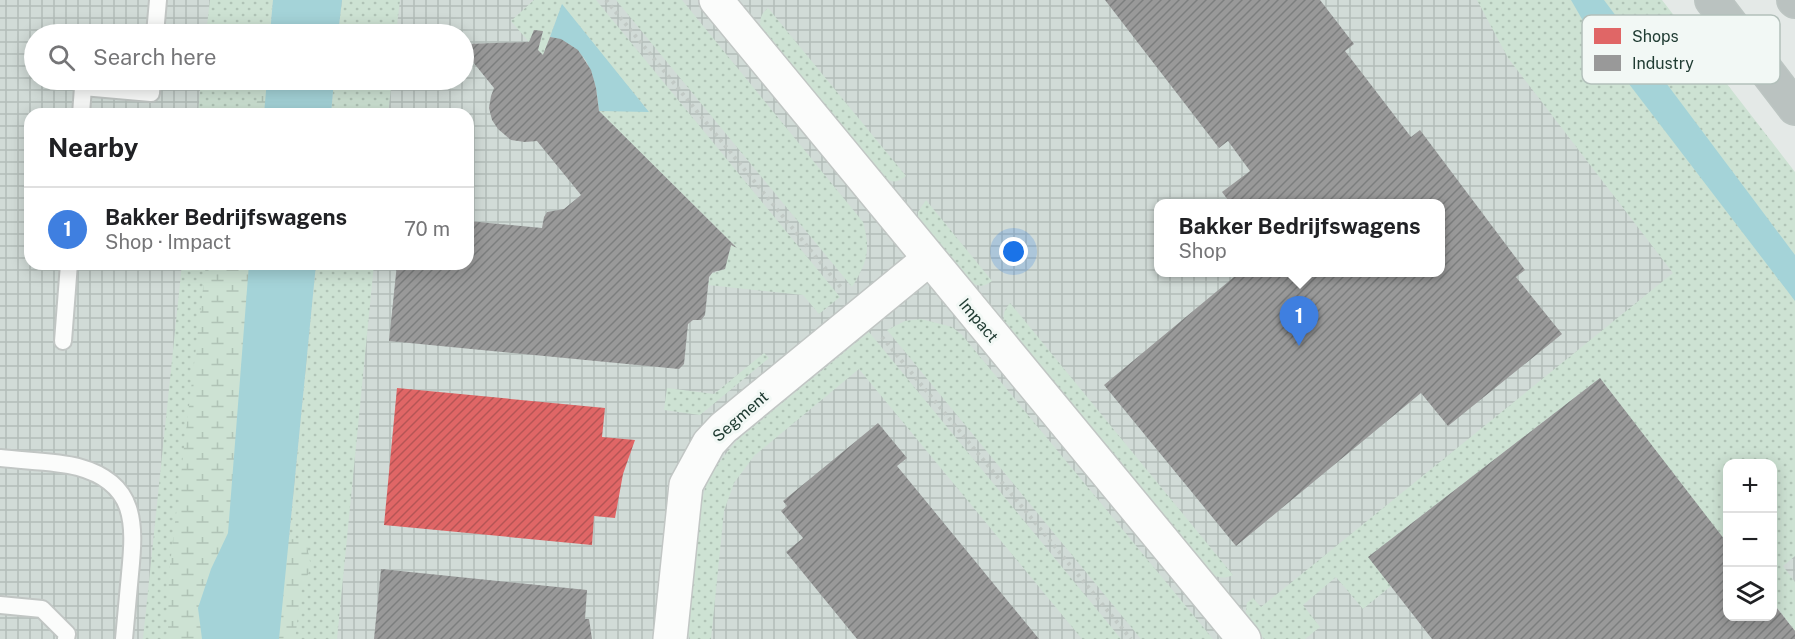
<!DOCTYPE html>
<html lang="en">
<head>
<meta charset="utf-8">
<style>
  :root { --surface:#fff; --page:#f6f6f6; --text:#202124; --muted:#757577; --line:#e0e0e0; --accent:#657973 }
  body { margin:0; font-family:"Public Sans",sans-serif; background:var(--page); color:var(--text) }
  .controls { position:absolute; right:18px; bottom:18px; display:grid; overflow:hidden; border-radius:12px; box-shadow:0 3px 15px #0003 }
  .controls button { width:54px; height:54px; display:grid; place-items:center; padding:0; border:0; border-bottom:2px solid var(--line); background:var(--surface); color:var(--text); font:30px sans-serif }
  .you { position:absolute; left:1014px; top:252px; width:21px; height:21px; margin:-15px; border:4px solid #fff; border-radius:50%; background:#1a73e8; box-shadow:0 0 0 9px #1a73e833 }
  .badge { display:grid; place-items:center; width:39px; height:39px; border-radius:50%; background:var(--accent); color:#fff; font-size:20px; font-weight:700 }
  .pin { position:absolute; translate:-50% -50px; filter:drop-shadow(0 2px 3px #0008) }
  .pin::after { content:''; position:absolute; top:32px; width:21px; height:18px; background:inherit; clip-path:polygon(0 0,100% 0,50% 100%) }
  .popup { position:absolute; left:1154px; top:199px; width:291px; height:78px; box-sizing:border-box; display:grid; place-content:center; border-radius:12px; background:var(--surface); filter:drop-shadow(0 2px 4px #0005); font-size:20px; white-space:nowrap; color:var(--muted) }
  .popup b { font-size:22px; color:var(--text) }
  .popup::after { content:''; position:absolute; left:50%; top:100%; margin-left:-12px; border:12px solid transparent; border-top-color:var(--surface) }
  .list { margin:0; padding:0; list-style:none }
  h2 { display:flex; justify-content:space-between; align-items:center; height:78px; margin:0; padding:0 24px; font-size:26px }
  h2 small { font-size:20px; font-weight:400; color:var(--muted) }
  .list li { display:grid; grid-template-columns:39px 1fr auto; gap:18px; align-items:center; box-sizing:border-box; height:84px; padding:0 24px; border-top:2px solid var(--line) }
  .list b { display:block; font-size:22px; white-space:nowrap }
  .list p { margin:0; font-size:20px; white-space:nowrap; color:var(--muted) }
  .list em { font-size:20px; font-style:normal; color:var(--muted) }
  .icon { flex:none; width:33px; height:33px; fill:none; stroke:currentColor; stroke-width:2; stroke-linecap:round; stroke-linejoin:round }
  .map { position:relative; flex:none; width:1795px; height:639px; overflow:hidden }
  .search { position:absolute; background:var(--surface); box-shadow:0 3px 15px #0003; left:24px; top:24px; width:450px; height:66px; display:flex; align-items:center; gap:15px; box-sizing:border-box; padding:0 21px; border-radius:33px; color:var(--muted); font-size:22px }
  .panel { position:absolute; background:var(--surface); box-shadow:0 3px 15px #0003; left:24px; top:108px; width:450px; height:162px; border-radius:18px }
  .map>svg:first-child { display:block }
</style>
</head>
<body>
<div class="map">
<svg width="1795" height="639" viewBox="0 0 1795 639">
  <defs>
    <pattern id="industrial-grid" width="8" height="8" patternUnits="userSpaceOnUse" patternTransform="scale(1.5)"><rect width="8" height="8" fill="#d1dbd7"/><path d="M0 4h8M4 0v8" fill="none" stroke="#b3bdb9"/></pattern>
    <pattern id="grass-dots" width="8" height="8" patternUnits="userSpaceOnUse" patternTransform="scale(1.5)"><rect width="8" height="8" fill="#cde2d3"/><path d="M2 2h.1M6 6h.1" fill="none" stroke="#b0c3b6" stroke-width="1.8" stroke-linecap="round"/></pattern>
    <pattern id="wetland-marsh" width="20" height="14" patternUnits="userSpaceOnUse" patternTransform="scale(1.5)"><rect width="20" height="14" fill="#cde2d3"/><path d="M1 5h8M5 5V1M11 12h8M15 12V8" fill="none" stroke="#b0c3b6"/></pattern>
    <pattern id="shops-hatch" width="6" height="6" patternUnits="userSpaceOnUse" patternTransform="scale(1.5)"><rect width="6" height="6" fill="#e06666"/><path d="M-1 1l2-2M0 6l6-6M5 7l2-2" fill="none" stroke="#b55555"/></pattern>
    <pattern id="industry-hatch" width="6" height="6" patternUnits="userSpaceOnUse" patternTransform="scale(1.5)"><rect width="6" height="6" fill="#999"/><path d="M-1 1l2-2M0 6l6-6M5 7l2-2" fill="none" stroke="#7c7e7e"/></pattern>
  </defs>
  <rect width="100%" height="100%" fill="#e4e9e7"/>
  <path fill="url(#industrial-grid)" fill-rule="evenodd" d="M0,0H1586L1795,277V639H0ZM34,34H464V80H34ZM30,114H468V264H30ZM1158,204H1440V272H1158ZM1728,464H1772V616H1728Z"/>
  <g fill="url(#grass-dots)">
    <path d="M210,0H273L270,34H206Z"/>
    <path d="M342,0H400L396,34H338Z"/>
    <path d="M534,0H596L840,297L819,314L803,295L708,285L711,274L725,269L731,245L735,246L599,111H648L562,5L543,55L538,50L543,32L534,30L529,42L511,21Z"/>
    <path d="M616,0H682L863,222C871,251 867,262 852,287Z"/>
    <path d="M1477,0H1662L1795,172V556L1783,566L1795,582V631L1773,602L1772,464H1728L1727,544L1600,378L1369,556L1391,586L1363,609L1336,577L1303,605L1320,627L1305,639H1264L1245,616L1247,603L1253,598L1261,607L1673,273L1508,58Z"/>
    <path d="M768,8L906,176C897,183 892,183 883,177L760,26C760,17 762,13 768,8Z"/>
    <path d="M201,80H267L264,114H198Z"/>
    <path d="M334,80H392L388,114H331Z"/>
    <path d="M926,200L992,281C983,288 976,287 967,279L918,219V212Z"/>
    <path d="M182,264H249L202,639H143Z"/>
    <path d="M316,264H374L337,639H279Z"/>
    <path d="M1010,303L1233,575C1224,579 1219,578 1210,574L1005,324C1002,315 1004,311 1010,303Z"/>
    <path d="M921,319L952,327L962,335L1213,639H1141L887,330L905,321Z"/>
    <path d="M869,332L1121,639H1082L859,369L754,456L734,483L724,511L711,639H690L688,633L700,510L705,488L714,469L737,440Z"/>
    <path d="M764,353L769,358L700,415L664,410L667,388L714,394Z"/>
  </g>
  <g fill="url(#wetland-marsh)">
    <path d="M261,80H277L275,114H250L258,100Z"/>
    <path d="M206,264H261L236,533L212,639H168L169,573Z"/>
    <path d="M288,539L306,540L311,567L301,591L295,639H272L281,553Z"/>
  </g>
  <g fill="#a4d3d8">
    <path d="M273,0H342L338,34H270Z"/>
    <path d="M1571,0H1604L1795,255V301L1590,33Z"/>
    <path d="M562,4L649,112L599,111C596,76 588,45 550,37Z"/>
    <path d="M267,80H334L331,114H264Z"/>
    <path d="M249,264H316L279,639H202L198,608L211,569L228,533Z"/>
  </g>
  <path fill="url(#shops-hatch)" d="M397,388L605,408L602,437L635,440L623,474L615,518L594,516L592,545L384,525Z"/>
  <g fill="url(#industry-hatch)">
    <path d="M1105,0H1320L1354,44L1345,51L1411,137L1420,130L1525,270L1516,277L1562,334L1448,426L1421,393L1236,546L1104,385L1240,272H1440V204H1276L1272,199L1267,204H1231L1222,192L1250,171L1228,141L1219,148Z"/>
    <path d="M534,30L543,31L538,50L543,55L550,37L561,39L578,50L591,70L596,88L599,111L737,248L731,245L725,269L713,272L709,277L705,315L701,320H693L688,324L684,364L679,369L389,341L397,264H468V221L542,228L544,217L547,212L564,209L581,195L537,141L525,142L511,140L498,129L492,120L489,108L491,96L494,88L464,51V44L529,42Z"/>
    <path d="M1600,378L1728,544V616H1772V602L1795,631V639H1432L1368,557Z"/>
    <path d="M878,423L907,458L897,466L1039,639H857L786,552L803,538L781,511L787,506L783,501Z"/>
    <path d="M381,569L587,590L585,619H589L592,639H374Z"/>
  </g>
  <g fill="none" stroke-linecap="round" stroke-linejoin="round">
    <defs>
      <g id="service">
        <path d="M155,34L158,0"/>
        <path d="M81,114L83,87L151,93L152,80"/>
        <path d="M63,341L69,264"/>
        <path d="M0,458C23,461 56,461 78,467C137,483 135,524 130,574C128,596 126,617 124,639"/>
        <path d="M0,605L42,609L67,634L66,639"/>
      </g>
      <g id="minor">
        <path d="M716,0L1244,639"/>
        <path d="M670,639L686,485L709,443L723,428L929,259"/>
      </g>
      <g id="motorway">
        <path d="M1712,0L1795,108"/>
        <path d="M1794,0L1795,1"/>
      </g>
    </defs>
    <use href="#service" stroke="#c1c6c4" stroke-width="20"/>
    <use href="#minor" stroke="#c1c6c4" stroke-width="36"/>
    <use href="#motorway" stroke="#bcc5c2" stroke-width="36"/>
    <g stroke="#c1c9c5" stroke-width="4" stroke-dasharray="3 4.5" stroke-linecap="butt">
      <path d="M606,0L843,290"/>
      <path d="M882,337L1131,639"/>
    </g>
    <use href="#service" stroke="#fbfcfb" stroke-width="16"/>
    <use href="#minor" stroke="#fbfcfb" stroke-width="33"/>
    <use href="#motorway" stroke="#bac2c0" stroke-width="33"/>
  </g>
  <g text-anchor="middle" stroke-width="6" stroke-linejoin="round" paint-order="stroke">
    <g font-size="16" fill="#213d34" stroke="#f2f8f5">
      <text transform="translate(979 320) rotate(50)" y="6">Impact</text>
      <text transform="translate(740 416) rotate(-41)" y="6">Segment</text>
    </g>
  </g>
  <rect x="1582" y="15" width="198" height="69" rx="9" fill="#f2f8f5" stroke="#b3c0bb" stroke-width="1.5"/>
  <rect x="1594" y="28" width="27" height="16" fill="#e06666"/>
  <rect x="1594" y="55" width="27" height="16" fill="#999"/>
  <g font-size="16" fill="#213d34">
    <text x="1632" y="42">Shops</text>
    <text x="1632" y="69">Industry</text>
  </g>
</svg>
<div class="controls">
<button>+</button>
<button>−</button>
<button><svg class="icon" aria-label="layers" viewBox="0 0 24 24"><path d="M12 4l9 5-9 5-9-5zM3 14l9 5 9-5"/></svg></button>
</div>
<div class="you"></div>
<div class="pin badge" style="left:1299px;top:346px;background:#3f7fe0">1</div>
<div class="popup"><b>Bakker Bedrijfswagens</b>Shop</div>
<div class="search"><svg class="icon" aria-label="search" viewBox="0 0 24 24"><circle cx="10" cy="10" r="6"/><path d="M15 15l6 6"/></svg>Search here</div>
<section class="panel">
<h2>Nearby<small></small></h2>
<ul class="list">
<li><span class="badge" style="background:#3f7fe0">1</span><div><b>Bakker Bedrijfswagens</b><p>Shop · Impact</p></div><em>70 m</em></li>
</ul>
</section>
</div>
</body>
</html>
